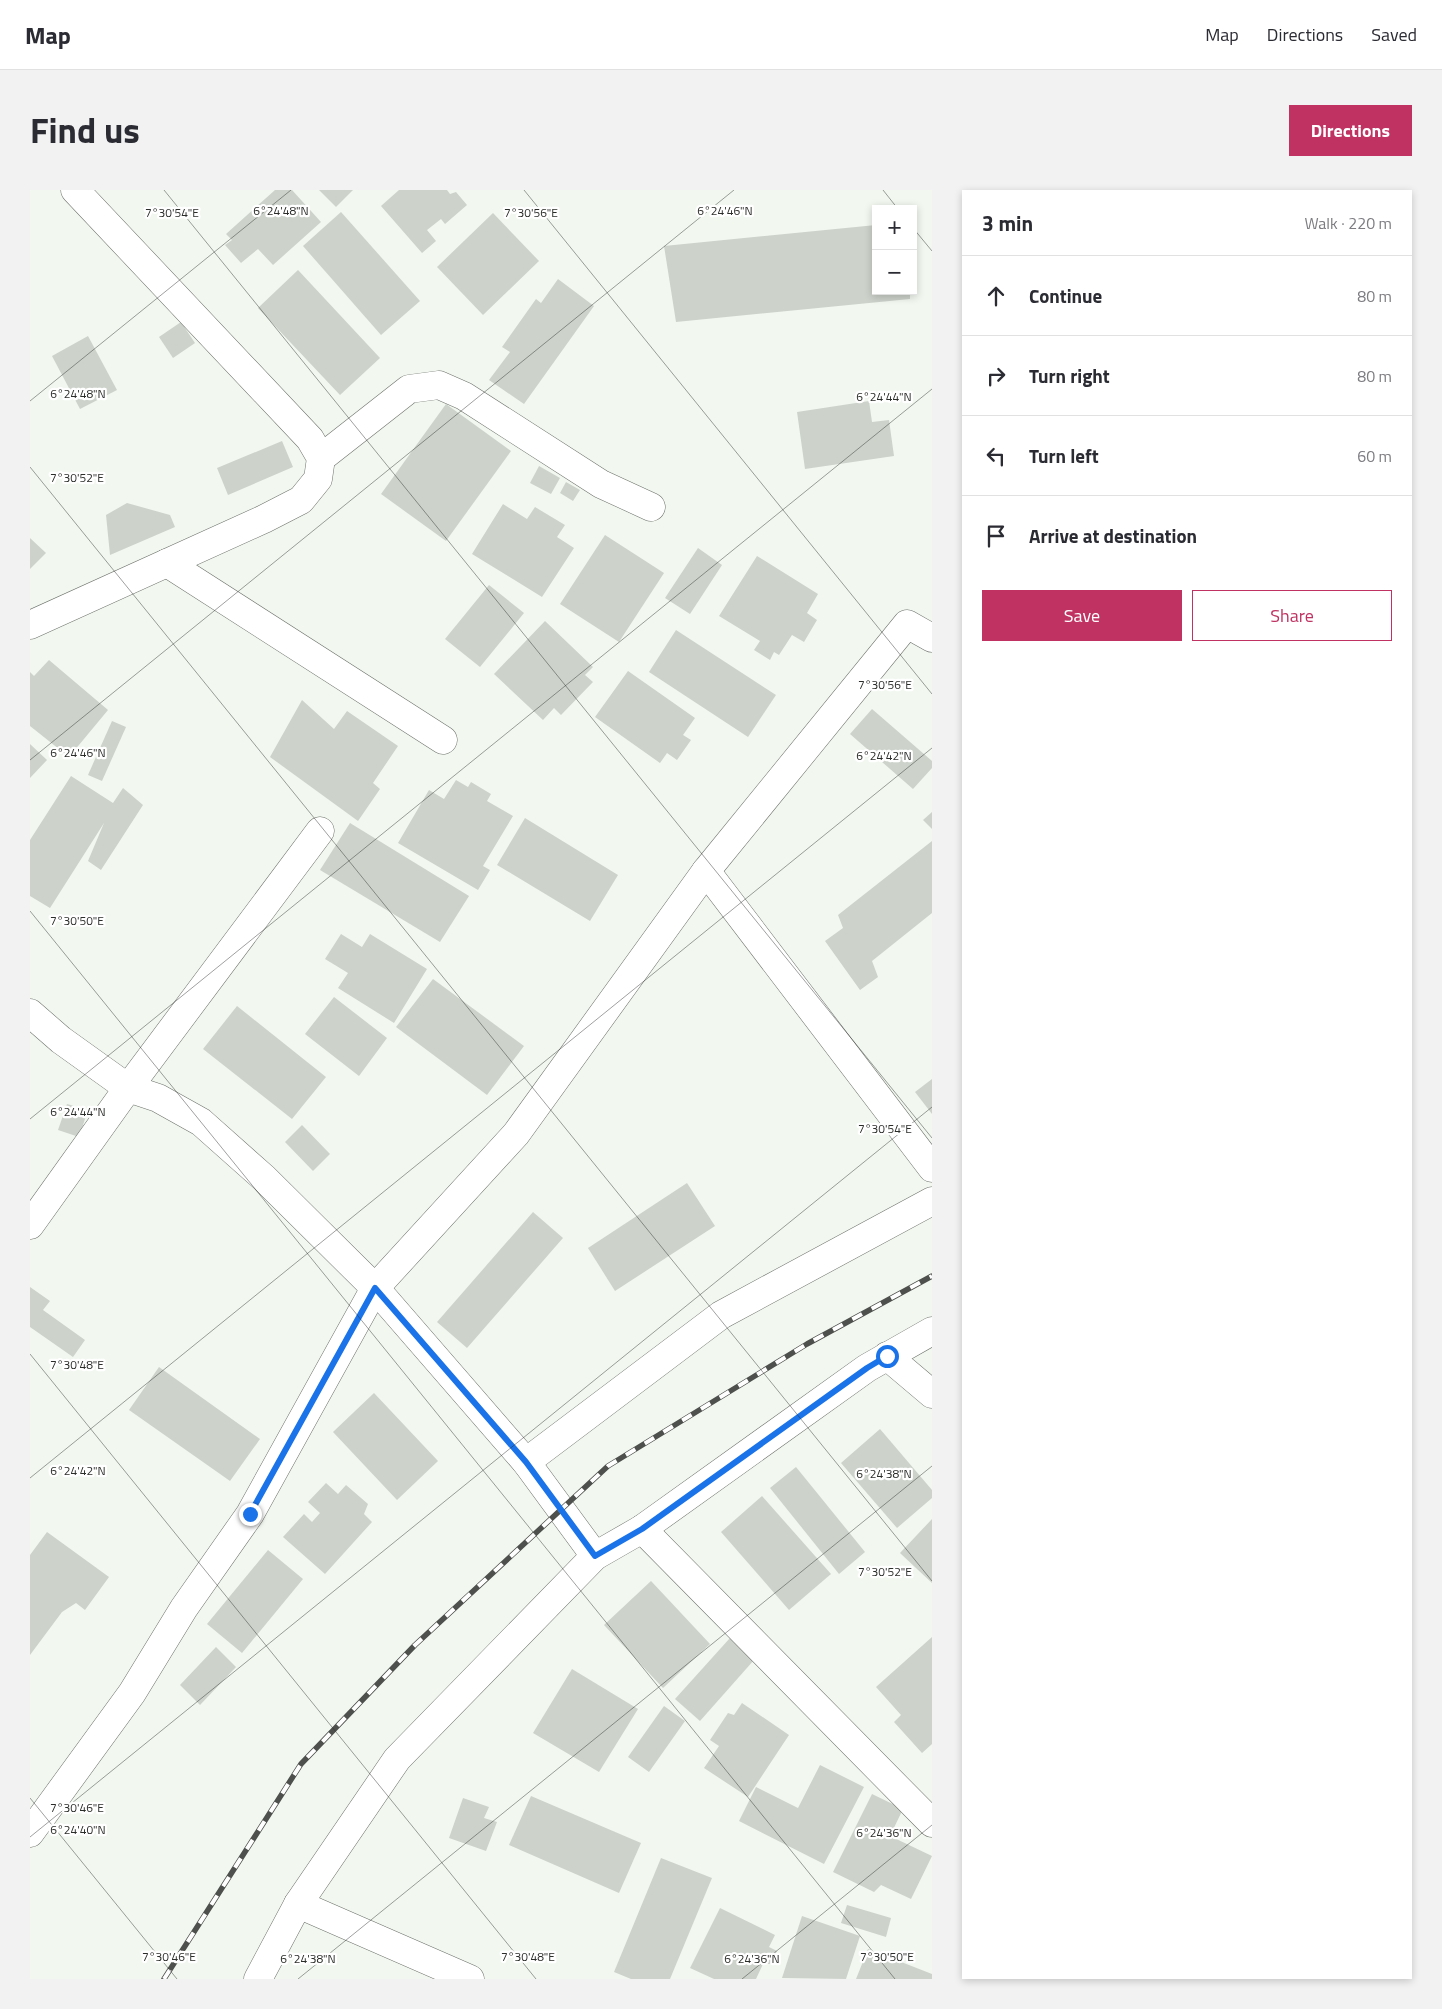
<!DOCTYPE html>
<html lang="en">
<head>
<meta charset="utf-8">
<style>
  :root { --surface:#fff; --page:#f2f2f3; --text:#2b2b33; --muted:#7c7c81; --line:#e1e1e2; --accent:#bf3261 }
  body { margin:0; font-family:"Titillium Web",sans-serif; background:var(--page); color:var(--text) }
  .controls { position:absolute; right:15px; top:15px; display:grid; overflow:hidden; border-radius:0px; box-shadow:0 2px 8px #0003 }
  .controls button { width:45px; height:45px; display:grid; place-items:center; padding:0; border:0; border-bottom:1px solid var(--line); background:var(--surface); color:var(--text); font:25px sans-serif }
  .stop { position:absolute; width:15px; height:15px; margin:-11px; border:4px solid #1a73e8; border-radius:50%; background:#fff }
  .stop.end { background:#1a73e8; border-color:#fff; box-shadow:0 1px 5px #0008 }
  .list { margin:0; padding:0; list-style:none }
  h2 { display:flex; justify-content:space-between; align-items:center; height:65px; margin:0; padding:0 20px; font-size:21px }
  h2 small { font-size:16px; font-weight:400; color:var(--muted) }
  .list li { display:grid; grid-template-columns:32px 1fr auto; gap:15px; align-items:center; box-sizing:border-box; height:80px; padding:0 20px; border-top:1px solid var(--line) }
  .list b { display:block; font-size:19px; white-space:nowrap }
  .list em { font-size:16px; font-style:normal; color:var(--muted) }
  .actions { display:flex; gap:10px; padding:15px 20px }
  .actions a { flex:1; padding:11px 0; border:1px solid var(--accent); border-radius:0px; text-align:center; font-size:18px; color:var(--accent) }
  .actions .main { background:var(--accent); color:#fff }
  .icon { flex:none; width:28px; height:28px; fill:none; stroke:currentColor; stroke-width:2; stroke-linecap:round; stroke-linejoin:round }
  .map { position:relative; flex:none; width:902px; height:1789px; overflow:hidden; border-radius:0px }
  header { display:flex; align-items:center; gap:30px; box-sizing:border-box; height:70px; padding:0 25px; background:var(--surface); border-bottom:1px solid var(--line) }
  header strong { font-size:24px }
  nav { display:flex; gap:28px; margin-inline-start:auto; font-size:18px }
  .intro { display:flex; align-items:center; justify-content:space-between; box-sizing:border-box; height:120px; padding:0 30px }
  h1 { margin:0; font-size:35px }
  .button { padding:12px 22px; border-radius:0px; background:var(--accent); color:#fff; font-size:18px; font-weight:700 }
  main { display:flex; gap:30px; padding:0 30px }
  aside { flex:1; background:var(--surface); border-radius:0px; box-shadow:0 2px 8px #0003 }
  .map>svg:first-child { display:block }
</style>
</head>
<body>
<header>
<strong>Map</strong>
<nav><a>Map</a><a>Directions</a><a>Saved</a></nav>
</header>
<div class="intro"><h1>Find us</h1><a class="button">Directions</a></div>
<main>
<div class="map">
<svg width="902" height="1789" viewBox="0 0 902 1789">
  <rect width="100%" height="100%" fill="#f2f8f0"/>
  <g fill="#cdd3cb">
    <path d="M245,0H262L291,32L243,75L228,59L211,73L195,55L202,50L196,44Z"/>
    <path d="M289,0H323L306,17Z"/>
    <path d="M369,0H417L420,4L426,2L437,15L415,34L411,29L397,40L406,51L392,63L351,16Z"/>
    <path d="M311,22L390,111L351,145L273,56Z"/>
    <path d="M463,23L509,71L453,125L407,77Z"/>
    <path d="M846,35V101H880V109L646,132L634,56Z"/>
    <path d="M268,80L350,168L310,205L228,118Z"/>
    <path d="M528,89L564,116L494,214L459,190L480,162L472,157L506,109L511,113Z"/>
    <path d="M151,132L165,153L143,168L129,147Z"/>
    <path d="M58,146L87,200L50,219L22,166Z"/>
    <path d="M839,211L842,232L859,230L864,266L775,279L767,222Z"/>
    <path d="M416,214L481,261L416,351L351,304Z"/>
    <path d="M252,251L263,277L198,305L187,278Z"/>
    <path d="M509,276L530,288L521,304L500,293Z"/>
    <path d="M536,292L550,300L543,311L530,303Z"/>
    <path d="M97,313L140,325L145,337L80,365L76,325Z"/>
    <path d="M473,314L497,329L505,317L535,335L527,347L544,358L512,407L442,364Z"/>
    <path d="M575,345L634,383L589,452L530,414Z"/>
    <path d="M0,348L16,363L0,379Z"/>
    <path d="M668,358L692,375L660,424L635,408Z"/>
    <path d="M727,366L788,404L777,423L787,430L774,452L762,445L749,465L744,462L740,470L724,460L730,451L689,426Z"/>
    <path d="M459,395L494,423L450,477L415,449Z"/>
    <path d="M515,431L563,477L555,485L563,492L531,525L524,518L513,530L464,484Z"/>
    <path d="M646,440L746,505L718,547L619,482Z"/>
    <path d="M19,470L78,520L39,567L0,536V482L4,486Z"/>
    <path d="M598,481L665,528L653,545L661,550L647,570L637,563L630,573L565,527Z"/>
    <path d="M272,510L304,539L317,521L368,556L343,593L350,599L328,631L240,567Z"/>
    <path d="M842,519L902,571V578L883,599L820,544Z"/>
    <path d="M82,531L96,537L72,591L58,585Z"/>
    <path d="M0,554L17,570L0,588Z"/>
    <path d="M41,586L83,613L93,598L113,615L71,680L58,671L74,633L20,718L0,706V650Z"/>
    <path d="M426,590L438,597L441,592L461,604L457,611L483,626L453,676L460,680L448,700L368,653L399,600L414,609Z"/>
    <path d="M902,622V639L893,630Z"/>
    <path d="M495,628L588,685L560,731L467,675Z"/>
    <path d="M320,633L439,706L410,752L290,680Z"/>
    <path d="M902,651V723L842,771L848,787L830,800L795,751L813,738L808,725Z"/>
    <path d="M311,744L332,757L340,744L397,779L364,833L308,798L318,783L295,769Z"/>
    <path d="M403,789L494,856L457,905L366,837Z"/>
    <path d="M304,807L357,848L329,886L275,844Z"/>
    <path d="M207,816L296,887L262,929L173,859Z"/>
    <path d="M902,889V924L885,902Z"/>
    <path d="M37,914L58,920L49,947L28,940Z"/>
    <path d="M272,935L300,964L283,981L255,952Z"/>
    <path d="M657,993L685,1036L585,1101L558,1058Z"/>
    <path d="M503,1022L533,1048L437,1158L407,1132Z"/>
    <path d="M0,1097L20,1111L13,1120L55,1150L43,1167L0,1137Z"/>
    <path d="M129,1177L230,1249L200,1291L99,1220Z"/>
    <path d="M344,1203L408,1271L367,1310L303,1242Z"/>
    <path d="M850,1239L902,1300V1308L867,1338L811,1273Z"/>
    <path d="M766,1277L835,1362L809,1384L740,1298Z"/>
    <path d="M296,1293L308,1304L316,1295L338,1314L334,1324L342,1332L295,1384L253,1347L274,1324L282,1332L290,1323L278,1312Z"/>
    <path d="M732,1306L801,1384L759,1420L691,1342Z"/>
    <path d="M902,1329V1393L870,1363Z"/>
    <path d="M17,1342L79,1387L55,1420L46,1413L32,1422L0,1465V1365Z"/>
    <path d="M238,1360L273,1389L212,1463L177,1434Z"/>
    <path d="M621,1391L680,1454L633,1498L574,1435Z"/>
    <path d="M902,1447V1554L892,1563L864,1532L871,1525L846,1497Z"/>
    <path d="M700,1448L724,1470L670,1531L645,1509Z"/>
    <path d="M186,1457L206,1477L170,1515L150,1495Z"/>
    <path d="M542,1479L608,1519L569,1582L503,1543Z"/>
    <path d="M712,1513L759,1545L718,1607L674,1578L689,1556L680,1550L698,1523L704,1525Z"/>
    <path d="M634,1516L655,1531L619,1582L598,1567Z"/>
    <path d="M790,1575L834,1597L794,1674L709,1631L726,1597L768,1618Z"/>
    <path d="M842,1604L873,1619L860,1646L902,1666L881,1709L851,1695L844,1702L803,1682Z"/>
    <path d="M501,1606L611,1653L589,1703L479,1655Z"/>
    <path d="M433,1608L459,1617L454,1628L467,1632L456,1661L419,1648Z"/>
    <path d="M631,1668L682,1688L640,1789H601L584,1782Z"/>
    <path d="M817,1715L861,1728L856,1747L811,1733Z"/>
    <path d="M690,1718L745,1745L739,1757L747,1761L740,1774H733L726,1789H684L660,1778Z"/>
    <path d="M772,1726L830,1746L816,1789L752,1788Z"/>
    <path d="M838,1759L902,1784V1789H826Z"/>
  </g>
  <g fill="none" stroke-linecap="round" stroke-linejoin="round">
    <defs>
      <g id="minor">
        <path d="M291,268L379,199L409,195L434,206L571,294L621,317"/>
        <path d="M137,373L413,550"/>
        <path d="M0,435L234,329L271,310L288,289L291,268L280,249L45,0"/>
        <path d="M676,681L902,978"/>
        <path d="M0,823L31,850L98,898L128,908L171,932L234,988L345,1098L496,1272L565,1366"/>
        <path d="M0,1035L98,898L290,641"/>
        <path d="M857,1166L902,1204"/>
        <path d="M496,1272L691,1125L902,1011"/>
        <path d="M612,1339L902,1633"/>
        <path d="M0,1643L102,1503L154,1418L220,1324L345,1098L486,944L676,681L877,434L902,448"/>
        <path d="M268,1714L440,1789"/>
        <path d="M228,1789L268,1714L367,1569L565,1366L612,1339L837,1178L902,1141"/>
      </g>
    </defs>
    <use href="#minor" stroke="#6c716a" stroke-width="29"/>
    <use href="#minor" stroke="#fff" stroke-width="28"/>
    <defs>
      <path id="rail" d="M134,1789L271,1574L385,1455L578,1276L777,1154L902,1086"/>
    </defs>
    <use href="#rail" stroke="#4e504d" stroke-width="5.5"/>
    <use href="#rail" stroke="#fff" stroke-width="4" stroke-dasharray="11" stroke-linecap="butt"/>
  </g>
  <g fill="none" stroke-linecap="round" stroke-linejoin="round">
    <path stroke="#1a73e8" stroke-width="6" d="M220,1324L345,1098L496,1272L565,1366L612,1339L837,1178L857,1166"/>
  </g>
  <path fill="none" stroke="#2b2d2a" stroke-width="1" stroke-opacity="0.45" d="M134,0L902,948M494,0L902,504M853,0L868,19M883,38L902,61M0,211L261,0M0,277L902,1391M0,570L704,0M0,721L865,1789M0,929L902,199M0,1164L506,1789M0,1288L902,558M0,1608L147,1789M0,1647L902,917M268,1789L902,1276M712,1789L902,1635"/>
  <g font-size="12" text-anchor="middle" fill="#2b2d2a" stroke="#fff" stroke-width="4.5" stroke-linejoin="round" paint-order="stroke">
    <text x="251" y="25">6°24'48"N</text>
    <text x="695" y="25">6°24'46"N</text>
    <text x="142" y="27">7°30'54"E</text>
    <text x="501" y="27">7°30'56"E</text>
    <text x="48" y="208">6°24'48"N</text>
    <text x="854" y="211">6°24'44"N</text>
    <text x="47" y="292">7°30'52"E</text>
    <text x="855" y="499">7°30'56"E</text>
    <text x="48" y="567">6°24'46"N</text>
    <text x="854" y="570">6°24'42"N</text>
    <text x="47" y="735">7°30'50"E</text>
    <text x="48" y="926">6°24'44"N</text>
    <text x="855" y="943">7°30'54"E</text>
    <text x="47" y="1179">7°30'48"E</text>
    <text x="48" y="1285">6°24'42"N</text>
    <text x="854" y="1288">6°24'38"N</text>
    <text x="855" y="1386">7°30'52"E</text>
    <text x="47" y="1622">7°30'46"E</text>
    <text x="48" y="1644">6°24'40"N</text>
    <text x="854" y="1647">6°24'36"N</text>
    <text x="139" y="1771">7°30'46"E</text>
    <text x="498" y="1771">7°30'48"E</text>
    <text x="857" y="1771">7°30'50"E</text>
    <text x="278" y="1773">6°24'38"N</text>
    <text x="722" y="1773">6°24'36"N</text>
  </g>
</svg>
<div class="controls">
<button>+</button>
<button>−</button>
</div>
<div class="stop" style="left:857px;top:1166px"></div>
<div class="stop end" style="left:220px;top:1324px"></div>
</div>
<aside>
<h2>3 min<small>Walk · 220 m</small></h2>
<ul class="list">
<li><svg class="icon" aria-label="ahead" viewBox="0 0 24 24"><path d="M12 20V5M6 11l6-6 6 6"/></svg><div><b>Continue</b></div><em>80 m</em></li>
<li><svg class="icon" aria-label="right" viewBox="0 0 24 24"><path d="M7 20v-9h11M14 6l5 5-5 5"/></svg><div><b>Turn right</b></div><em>80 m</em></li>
<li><svg class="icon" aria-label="left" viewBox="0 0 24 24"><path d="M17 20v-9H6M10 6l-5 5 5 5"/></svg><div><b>Turn left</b></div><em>60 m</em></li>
<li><svg class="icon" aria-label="arrive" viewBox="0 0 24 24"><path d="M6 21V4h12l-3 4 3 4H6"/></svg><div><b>Arrive at destination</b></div></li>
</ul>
<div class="actions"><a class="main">Save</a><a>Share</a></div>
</aside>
</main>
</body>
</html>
